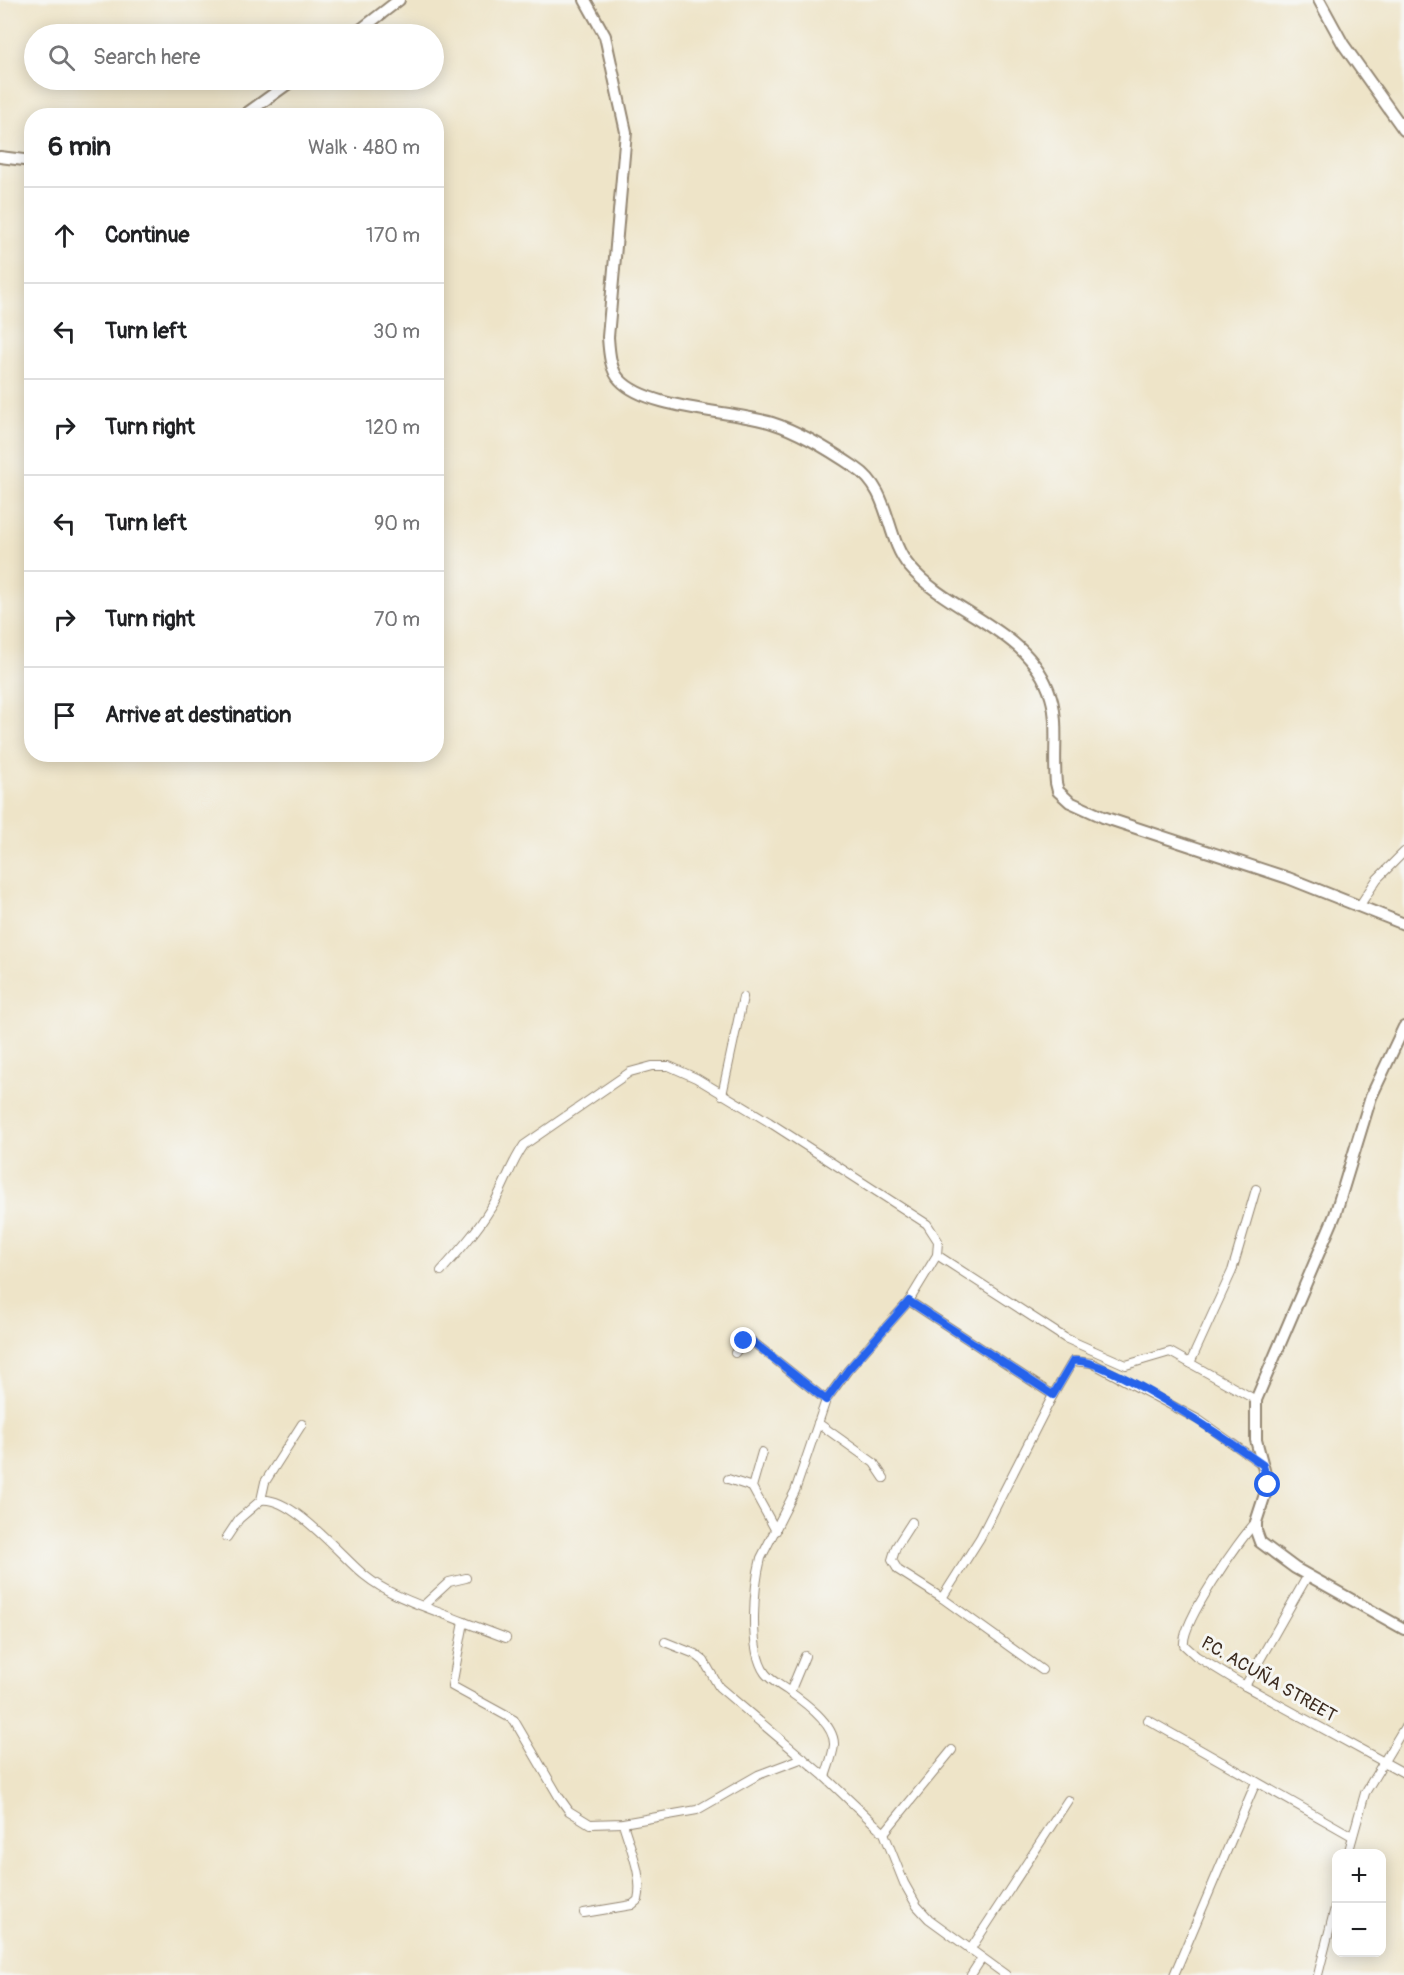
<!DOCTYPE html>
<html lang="en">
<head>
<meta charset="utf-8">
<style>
  :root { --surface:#fff; --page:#f6f6f6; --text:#202124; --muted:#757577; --line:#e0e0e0 }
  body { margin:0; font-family:Pangolin,sans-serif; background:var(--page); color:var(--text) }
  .controls { position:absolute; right:18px; bottom:18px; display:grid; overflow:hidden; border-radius:12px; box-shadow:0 3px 15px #0003 }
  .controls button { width:54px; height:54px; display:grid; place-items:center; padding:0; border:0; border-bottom:2px solid var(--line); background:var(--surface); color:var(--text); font:30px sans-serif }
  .stop { position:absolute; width:18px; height:18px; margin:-14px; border:4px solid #2563eb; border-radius:50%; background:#fff }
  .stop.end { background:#2563eb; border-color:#fff; box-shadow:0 2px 6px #0008 }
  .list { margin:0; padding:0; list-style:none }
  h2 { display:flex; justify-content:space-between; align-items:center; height:78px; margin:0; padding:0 24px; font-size:26px }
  h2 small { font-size:20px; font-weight:400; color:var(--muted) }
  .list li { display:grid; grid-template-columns:39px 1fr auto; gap:18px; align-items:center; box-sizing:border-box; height:96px; padding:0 24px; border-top:2px solid var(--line) }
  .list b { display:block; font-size:22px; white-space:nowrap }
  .list em { font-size:20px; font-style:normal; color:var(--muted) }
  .icon { flex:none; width:33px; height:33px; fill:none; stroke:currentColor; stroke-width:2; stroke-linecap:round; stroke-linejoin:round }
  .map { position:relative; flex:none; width:1404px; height:1975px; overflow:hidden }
  .search { position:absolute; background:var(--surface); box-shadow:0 3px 15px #0003; left:24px; top:24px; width:420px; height:66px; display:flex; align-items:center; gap:15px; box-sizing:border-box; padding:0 21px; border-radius:33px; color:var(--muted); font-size:22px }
  .panel { position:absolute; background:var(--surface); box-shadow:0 3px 15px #0003; left:24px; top:108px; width:420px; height:654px; border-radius:24px }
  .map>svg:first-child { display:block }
</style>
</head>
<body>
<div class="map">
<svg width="1404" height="1975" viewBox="0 0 1404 1975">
  <rect width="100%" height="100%" fill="#f6f6f2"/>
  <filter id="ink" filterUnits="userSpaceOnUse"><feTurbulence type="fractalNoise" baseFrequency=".0167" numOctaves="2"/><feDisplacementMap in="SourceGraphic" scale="12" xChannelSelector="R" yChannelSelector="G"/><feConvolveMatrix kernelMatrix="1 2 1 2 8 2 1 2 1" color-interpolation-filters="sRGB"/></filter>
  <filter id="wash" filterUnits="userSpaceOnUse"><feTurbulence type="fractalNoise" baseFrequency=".008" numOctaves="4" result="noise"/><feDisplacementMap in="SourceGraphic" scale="24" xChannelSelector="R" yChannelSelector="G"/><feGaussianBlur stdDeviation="1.35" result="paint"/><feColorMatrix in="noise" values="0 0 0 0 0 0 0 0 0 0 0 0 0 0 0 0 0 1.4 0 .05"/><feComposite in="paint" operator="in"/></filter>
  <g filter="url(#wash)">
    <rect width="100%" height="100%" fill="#eee4c8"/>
  </g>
  <g filter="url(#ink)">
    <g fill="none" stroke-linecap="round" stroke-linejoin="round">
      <defs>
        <g id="street">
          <path d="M1360,905L1377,879L1404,852"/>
          <path d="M722,1095L743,997"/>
          <path d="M441,1271C459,1251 477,1231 491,1208C504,1188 510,1165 524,1145L630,1072L652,1066H669L696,1078L769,1122L927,1224L938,1241L937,1255L1065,1338L1126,1365L1170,1352L1256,1400"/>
          <path d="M909,1301L1053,1395"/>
          <path d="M735,1353L744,1341L753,1342L826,1400"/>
          <path d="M1190,1363L1232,1271L1256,1189"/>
          <path d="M818,1423L874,1463L884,1478"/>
          <path d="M302,1424L265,1482L261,1500C292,1496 341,1556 364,1575C392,1598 432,1609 464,1622L452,1686L514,1720L559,1797L569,1811L590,1824L623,1823L697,1810L758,1775L803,1758"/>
          <path d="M762,1452L752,1487L776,1531"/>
          <path d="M728,1479L752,1487"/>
          <path d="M912,1522L896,1547L892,1560L898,1570L942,1598"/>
          <path d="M1256,1522C1239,1540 1181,1623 1184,1645L1196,1656L1245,1686L1404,1773"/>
          <path d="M227,1537L239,1519L261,1500"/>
          <path d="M424,1605L449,1582L466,1578"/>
          <path d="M464,1622L506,1638"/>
          <path d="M665,1642L695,1654L704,1661L719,1687L825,1777L884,1833L904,1883L917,1906L929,1919L1006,1975"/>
          <path d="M1042,1670L942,1598L980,1538L1053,1395L1073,1361L1092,1363L1199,1420L1263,1465"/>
          <path d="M1245,1686L1308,1575"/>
          <path d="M790,1692L805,1656"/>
          <path d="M1148,1720L1352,1836"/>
          <path d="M825,1777C828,1767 833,1755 834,1745C835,1724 803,1701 787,1690C780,1685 770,1680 765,1673C748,1649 754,1586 761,1558L795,1491L826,1400L848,1370L909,1301L937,1255"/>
          <path d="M884,1833L952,1750"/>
          <path d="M1348,1854L1365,1793L1404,1728"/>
          <path d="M584,1913L632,1905L638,1900C644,1877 629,1845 623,1823"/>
          <path d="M970,1950L1068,1800"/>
          <path d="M971,1975L982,1958"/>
          <path d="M1174,1975L1256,1782"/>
          <path d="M1318,1975L1336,1904"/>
        </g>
        <g id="secondary">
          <path d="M585,0L605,36L626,132L608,337C609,351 610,370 620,380C648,410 732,410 772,423C801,432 831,451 856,468C891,491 885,537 909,566C950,615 1030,628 1051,697C1059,723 1053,755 1056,783L1058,791L1070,802L1103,817L1288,878L1404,924"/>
          <path d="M1319,0L1343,44L1404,130"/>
          <path d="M355,34L399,0"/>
          <path d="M243,116L293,80"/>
          <path d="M0,157L32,161"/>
          <path d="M1404,1027L1371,1097L1335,1215L1256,1400V1440L1268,1485L1256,1522V1531L1260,1542L1295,1568L1404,1629"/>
        </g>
      </defs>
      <use href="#street" stroke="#948773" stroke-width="10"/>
      <use href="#secondary" stroke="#948773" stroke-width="14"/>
      <use href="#street" stroke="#fff" stroke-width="8"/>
      <use href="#secondary" stroke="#fff" stroke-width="10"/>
    </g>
  </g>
  <g fill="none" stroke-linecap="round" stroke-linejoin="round" filter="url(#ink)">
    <path stroke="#2563eb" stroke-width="8" d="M744,1341L753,1342L826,1400L848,1370L909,1301L1053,1395L1073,1361C1106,1356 1232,1443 1263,1465L1268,1485"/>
  </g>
  <g text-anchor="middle" stroke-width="6" stroke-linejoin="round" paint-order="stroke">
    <g font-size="18" fill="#3b2a1e" stroke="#f6f6f2">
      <text transform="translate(1269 1679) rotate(30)" y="6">P.C. ACUÑA STREET</text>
    </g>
  </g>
</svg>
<div class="controls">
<button>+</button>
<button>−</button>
</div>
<div class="stop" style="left:1268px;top:1485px"></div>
<div class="stop end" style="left:744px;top:1341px"></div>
<div class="search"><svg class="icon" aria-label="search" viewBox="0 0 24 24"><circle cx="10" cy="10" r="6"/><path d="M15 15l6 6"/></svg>Search here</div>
<section class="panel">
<h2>6 min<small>Walk · 480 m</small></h2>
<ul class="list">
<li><svg class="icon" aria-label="ahead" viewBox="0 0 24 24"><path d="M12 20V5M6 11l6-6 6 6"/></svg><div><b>Continue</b></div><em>170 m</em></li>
<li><svg class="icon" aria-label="left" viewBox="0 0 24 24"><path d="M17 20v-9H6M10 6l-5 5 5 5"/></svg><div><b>Turn left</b></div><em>30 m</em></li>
<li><svg class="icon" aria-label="right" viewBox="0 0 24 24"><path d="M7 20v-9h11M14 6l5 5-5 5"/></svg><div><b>Turn right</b></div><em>120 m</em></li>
<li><svg class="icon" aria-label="left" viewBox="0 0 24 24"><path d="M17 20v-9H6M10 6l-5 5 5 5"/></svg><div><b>Turn left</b></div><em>90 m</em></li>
<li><svg class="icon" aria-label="right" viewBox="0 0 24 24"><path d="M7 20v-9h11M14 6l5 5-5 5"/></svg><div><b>Turn right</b></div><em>70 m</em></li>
<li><svg class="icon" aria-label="arrive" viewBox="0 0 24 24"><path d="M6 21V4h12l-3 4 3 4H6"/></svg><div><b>Arrive at destination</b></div></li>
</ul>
</section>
</div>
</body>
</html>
